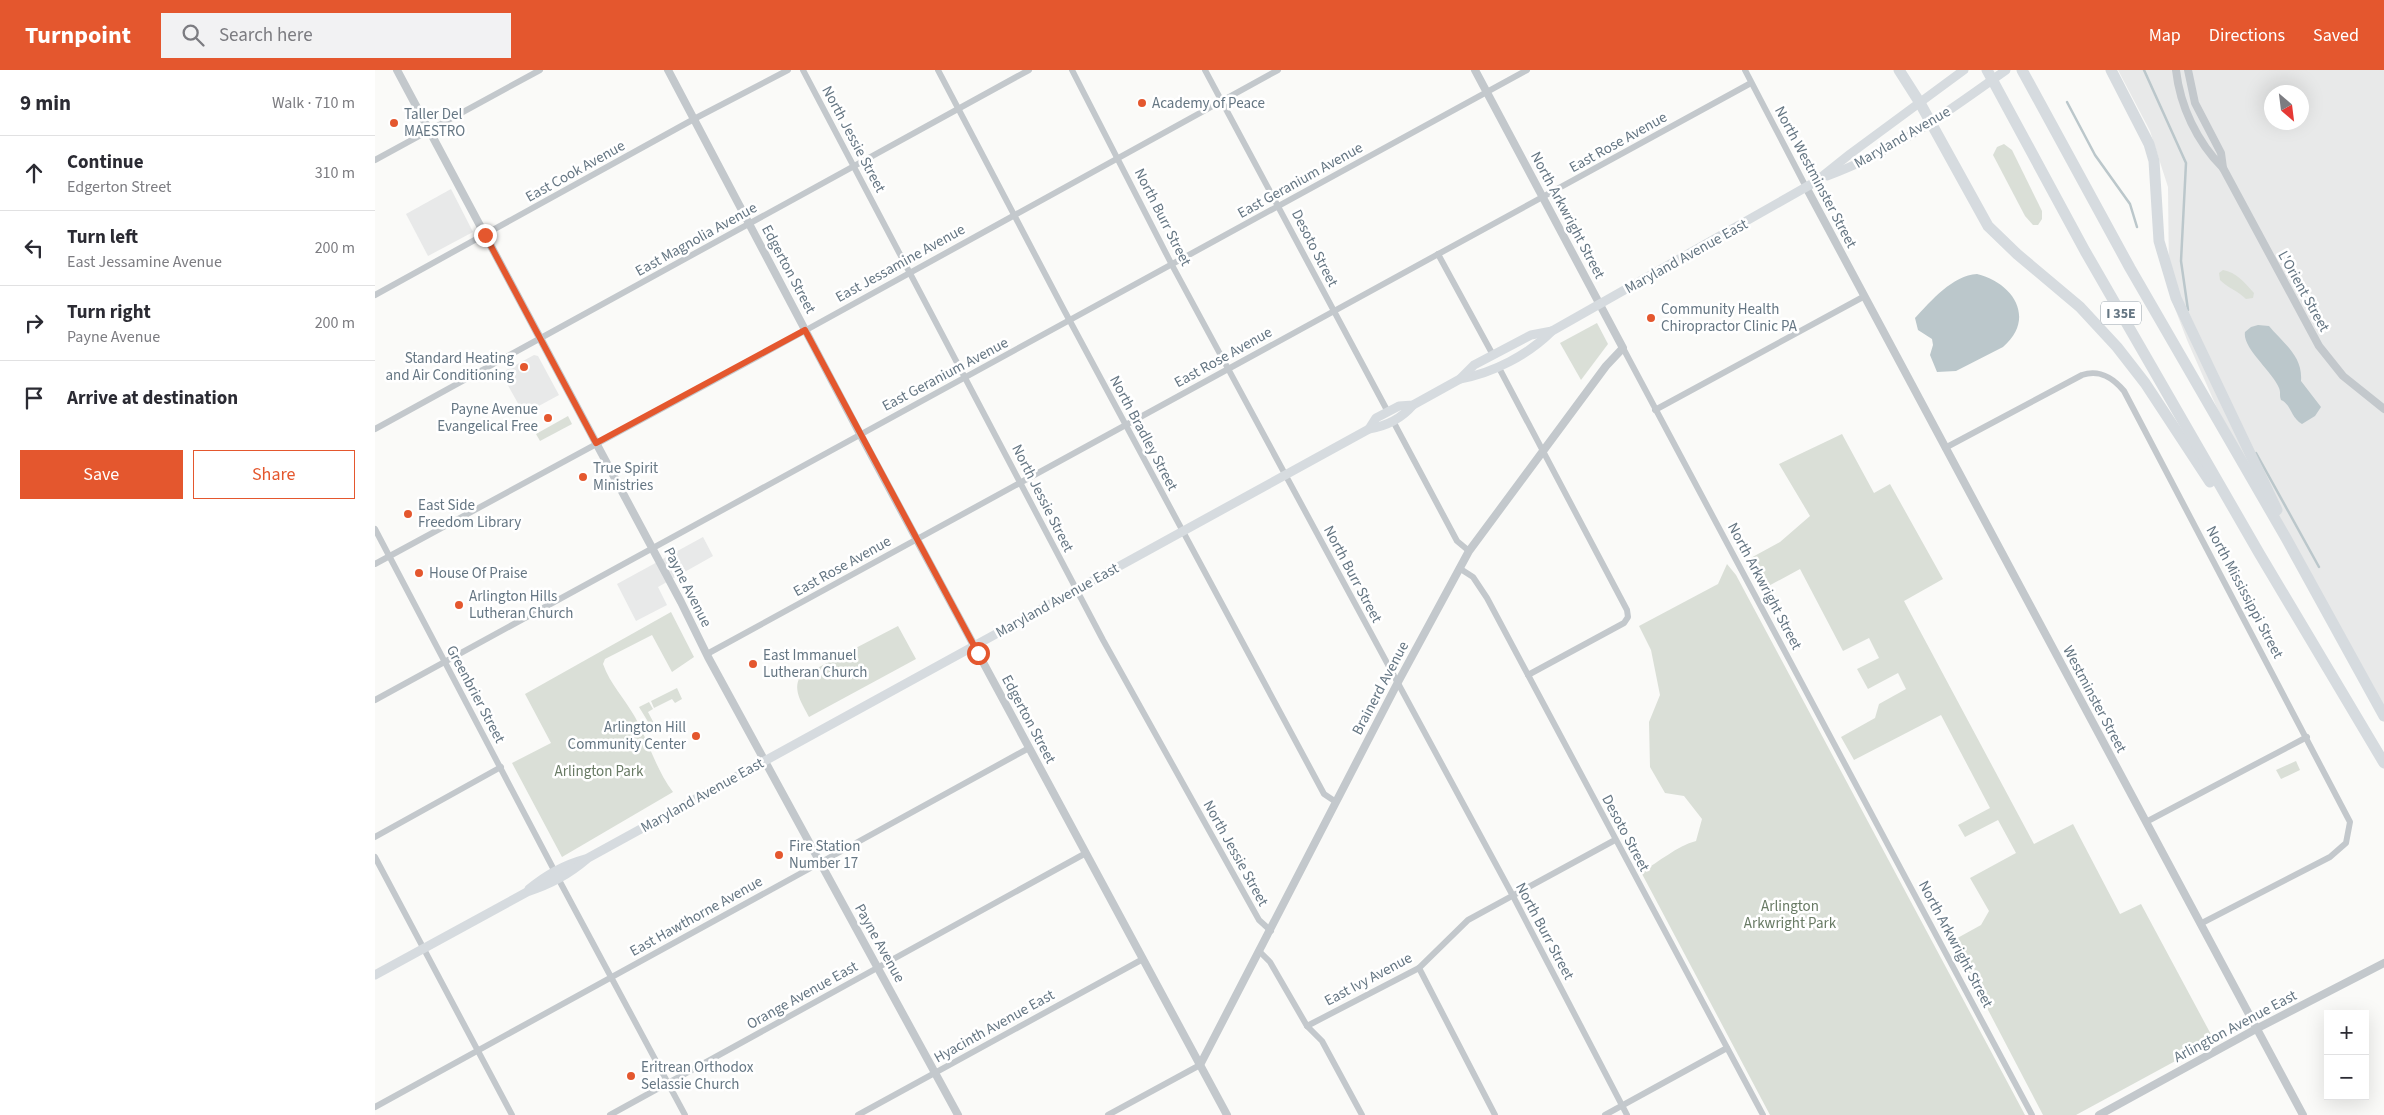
<!DOCTYPE html>
<html lang="en">
<head>
<meta charset="utf-8">
<style>
  :root { --surface:#fff; --page:#f2f2f3; --text:#2b2b33; --muted:#7c7c81; --line:#e1e1e2; --accent:#e4572e }
  body { margin:0; font-family:"Source Sans 3",sans-serif; background:var(--page); color:var(--text) }
  .controls { position:absolute; right:15px; bottom:15px; display:grid; overflow:hidden; border-radius:0px; box-shadow:0 5px 20px #0002 }
  .controls button { width:45px; height:45px; display:grid; place-items:center; padding:0; border:0; border-bottom:1px solid var(--line); background:var(--surface); color:var(--text); font:25px sans-serif }
  .compass { position:absolute; left:1889px; top:15px; width:45px; height:45px; border-radius:50%; background:var(--surface); box-shadow:0 5px 20px #0002; rotate:152deg }
  .stop { position:absolute; width:15px; height:15px; margin:-11px; border:4px solid #e4572e; border-radius:50%; background:#fff }
  .stop.end { background:#e4572e; border-color:#fff; box-shadow:0 1px 5px #0008 }
  .list { margin:0; padding:0; list-style:none }
  h2 { display:flex; justify-content:space-between; align-items:center; height:65px; margin:0; padding:0 20px; font-size:21px }
  h2 small { font-size:16px; font-weight:400; color:var(--muted) }
  .list li { display:grid; grid-template-columns:32px 1fr auto; gap:15px; align-items:center; box-sizing:border-box; height:75px; padding:0 20px; border-top:1px solid var(--line) }
  .list b { display:block; font-size:19px; white-space:nowrap }
  .list p { margin:0; font-size:16px; white-space:nowrap; color:var(--muted) }
  .list em { font-size:16px; font-style:normal; color:var(--muted) }
  .actions { display:flex; gap:10px; padding:15px 20px }
  .actions a { flex:1; padding:11px 0; border:1px solid var(--accent); border-radius:0px; text-align:center; font-size:18px; color:var(--accent) }
  .actions .main { background:var(--accent); color:#fff }
  .icon { flex:none; width:28px; height:28px; fill:none; stroke:currentColor; stroke-width:2; stroke-linecap:round; stroke-linejoin:round }
  .map { position:relative; flex:none; width:2009px; height:1045px; overflow:hidden }
  header { display:flex; align-items:center; gap:30px; box-sizing:border-box; height:70px; padding:0 25px; background:var(--accent); color:#fff }
  header strong { font-size:24px }
  nav { display:flex; gap:28px; margin-inline-start:auto; font-size:18px }
  .search { width:350px; height:45px; background:var(--page); display:flex; align-items:center; gap:12px; box-sizing:border-box; padding:0 18px; border-radius:0px; color:var(--muted); font-size:19px }
  main { display:flex }
  aside { flex:1; background:var(--surface) }
  .map>svg:first-child { display:block }
</style>
</head>
<body>
<header>
<strong>Turnpoint</strong>
<div class="search"><svg class="icon" aria-label="search" viewBox="0 0 24 24"><circle cx="10" cy="10" r="6"/><path d="M15 15l6 6"/></svg>Search here</div>
<nav><a>Map</a><a>Directions</a><a>Saved</a></nav>
</header>
<main>
<aside>
<h2>9 min<small>Walk · 710 m</small></h2>
<ul class="list">
<li><svg class="icon" aria-label="ahead" viewBox="0 0 24 24"><path d="M12 20V5M6 11l6-6 6 6"/></svg><div><b>Continue</b><p>Edgerton Street</p></div><em>310 m</em></li>
<li><svg class="icon" aria-label="left" viewBox="0 0 24 24"><path d="M17 20v-9H6M10 6l-5 5 5 5"/></svg><div><b>Turn left</b><p>East Jessamine Avenue</p></div><em>200 m</em></li>
<li><svg class="icon" aria-label="right" viewBox="0 0 24 24"><path d="M7 20v-9h11M14 6l5 5-5 5"/></svg><div><b>Turn right</b><p>Payne Avenue</p></div><em>200 m</em></li>
<li><svg class="icon" aria-label="arrive" viewBox="0 0 24 24"><path d="M6 21V4h12l-3 4 3 4H6"/></svg><div><b>Arrive at destination</b></div></li>
</ul>
<div class="actions"><a class="main">Save</a><a>Share</a></div>
</aside>
<div class="map">
<svg width="2009" height="1045" viewBox="0 0 2009 1045">
  <rect width="100%" height="100%" fill="#fafaf8"/>
  <g fill="#e8e9e9" fill-rule="evenodd">
    <path d="M1743,0H2009V640L1842,338L1812,270L1799,236L1794,206L1793,117L1775,61ZM1896,22H1926V52H1896Z"/>
    <path d="M76,119L98,162L53,186L31,144Z"/>
    <path d="M159,285L163,286L184,325L149,344L126,303Z"/>
    <path d="M328,467L338,486L283,517L292,535L261,551L242,514Z"/>
  </g>
  <g fill="#dadfd7">
    <path d="M1629,74L1637,80L1667,141V149L1663,155H1658L1650,146L1618,85L1622,77Z"/>
    <path d="M1848,200C1861,202 1870,213 1879,223L1878,228L1871,229C1863,221 1853,218 1845,210L1844,203Z"/>
    <path d="M1222,253L1233,274L1206,310L1185,273Z"/>
    <path d="M193,346L197,354L165,371L161,364Z"/>
    <path d="M1467,364L1499,423L1515,414L1568,509L1529,531L1659,774L1698,754L1745,844L1766,834L1839,970L1701,1045H1668L1577,871L1606,855L1614,841L1595,808L1641,783L1623,750L1590,767L1583,755L1615,738L1566,645L1479,690L1466,667L1500,648L1504,634L1531,619L1523,603L1493,619L1482,599L1504,588L1494,568L1468,581L1425,499L1388,519L1372,490L1405,472L1435,446L1404,394Z"/>
    <path d="M1352,494L1361,505L1650,1045H1395L1266,802C1284,792 1302,776 1321,771L1327,749L1309,726L1290,723L1275,697L1274,652L1285,625L1276,580L1264,556L1343,514Z"/>
    <path d="M296,542L319,587L297,602L277,565L230,589L228,594C235,614 250,629 260,647C274,672 280,698 298,722L187,787L137,693L176,673L150,624Z"/>
    <path d="M523,556L541,589L434,647C428,635 417,620 425,607Z"/>
    <path d="M302,618L307,629L300,633L297,629L279,638L276,631Z"/>
    <path d="M274,632L278,639L273,642L282,659L275,655L264,637Z"/>
    <path d="M1921,691L1925,700L1906,709L1901,700Z"/>
  </g>
  <g fill="#bbc7cb">
    <path d="M1602,204C1639,213 1661,249 1628,277L1581,301L1562,302L1555,285L1558,275L1557,269L1543,260L1540,248C1556,231 1578,205 1602,204Z"/>
    <path d="M1883,255L1894,256C1909,274 1928,286 1926,311L1946,337L1940,346L1927,354C1916,348 1916,334 1906,330C1904,325 1906,323 1904,318C1898,302 1867,278 1870,262L1876,257Z"/>
  </g>
  <g fill="none" stroke-linecap="round" stroke-linejoin="round">
    <g stroke="#bbc7cb" stroke-width="2.5">
      <path d="M1769,0L1811,93L1806,191L1813,240"/>
      <path d="M1692,32L1720,85L1755,134L1762,157"/>
      <path d="M1881,383L1944,497"/>
    </g>
    <g stroke="#c3c8cc" stroke-width="6">
      <path d="M428,0L728,570L884,850L896,861"/>
      <path d="M563,0L689,240L949,724L961,732"/>
      <path d="M697,0L797,195L1138,826L1252,1045"/>
      <path d="M830,0L1013,342"/>
      <path d="M1370,0L1431,117"/>
      <path d="M0,90L165,0"/>
      <path d="M1063,184L1118,285"/>
      <path d="M0,225L319,49L413,0"/>
      <path d="M1248,278L1657,1045"/>
      <path d="M1123,296L1252,540L1253,547L1249,553L1153,605"/>
      <path d="M1280,340L1488,227"/>
      <path d="M1018,351L1082,471L1094,481"/>
      <path d="M0,359L654,0"/>
      <path d="M1570,378L1707,305C1725,299 1738,308 1749,321L1975,752L1971,773L1955,787L1825,854"/>
      <path d="M0,459L179,800"/>
      <path d="M0,494L384,286L903,0"/>
      <path d="M1084,498L1098,507L1112,528L1388,1045"/>
      <path d="M332,584L1376,13"/>
      <path d="M0,630L1152,0"/>
      <path d="M1771,752L1932,667"/>
      <path d="M0,767L126,697"/>
      <path d="M0,787L137,1045"/>
      <path d="M184,810L310,1045"/>
      <path d="M885,882L895,892L932,956L947,971L987,1045"/>
      <path d="M1044,898L1120,1045"/>
      <path d="M932,956L1044,898L1093,850L1240,770"/>
      <path d="M0,1037L654,678"/>
      <path d="M235,1045L711,783"/>
      <path d="M483,1045L768,889"/>
      <path d="M733,1045L825,995"/>
      <path d="M1230,1045L1352,978"/>
    </g>
    <g stroke="#c3c8cc" stroke-width="8">
      <path d="M22,0L306,532L333,587L583,1045"/>
      <path d="M293,0L485,364L852,1045"/>
      <path d="M1801,0C1805,36 1822,72 1848,98L1944,276L1968,306L2009,339"/>
      <path d="M1813,0L1820,33L1846,83L1848,98"/>
      <path d="M1431,117L1928,1045"/>
      <path d="M825,995L1022,614L1094,481L1231,296L1248,278L1100,0"/>
      <path d="M1724,1045L1881,959L2009,893"/>
    </g>
    <g stroke="#d6dbdf" stroke-width="9">
      <path d="M1452,106C1518,82 1574,41 1631,0"/>
      <path d="M1085,309C1118,303 1153,285 1177,261L1440,112L1475,84L1589,0"/>
      <path d="M994,359L1001,348L1024,336L1038,335L1085,309L1099,295L1156,265L1177,261"/>
      <path d="M154,819C172,804 188,795 210,789"/>
      <path d="M0,905L152,822C176,814 193,805 213,788L994,359C1012,356 1026,349 1038,335"/>
    </g>
    <g stroke="#d6dbdf" stroke-width="11">
      <path d="M1524,0L1545,33L1613,156L1642,184L1705,237L1742,277L1770,313L1835,412"/>
      <path d="M1612,0L1710,181L1884,483L2009,693"/>
      <path d="M1647,0L1755,198L1911,468L2009,646"/>
      <path d="M1736,0L1774,74L1779,91L1784,171L1801,228L1902,440"/>
    </g>
  </g>
  <g fill="none" stroke-linecap="round" stroke-linejoin="round">
    <path stroke="#e4572e" stroke-width="6" d="M110,165L221,373L430,260L603,583"/>
  </g>
  <g fill="#e4572e" stroke="#fff" stroke-width="2">
    <circle cx="767" cy="33" r="5"/>
    <circle cx="19" cy="53" r="5"/>
    <circle cx="1276" cy="248" r="5"/>
    <circle cx="149" cy="297" r="5"/>
    <circle cx="173" cy="348" r="5"/>
    <circle cx="208" cy="407" r="5"/>
    <circle cx="33" cy="444" r="5"/>
    <circle cx="44" cy="503" r="5"/>
    <circle cx="84" cy="535" r="5"/>
    <circle cx="378" cy="594" r="5"/>
    <circle cx="321" cy="666" r="5"/>
    <circle cx="404" cy="785" r="5"/>
    <circle cx="256" cy="1006" r="5"/>
  </g>
  <g text-anchor="middle" stroke-width="5" stroke-linejoin="round" paint-order="stroke">
    <rect fill="#fff" stroke="#939fa8" stroke-width="1" x="1726" y="231.5" width="40" height="23" rx="4"/>
    <g font-size="14" font-weight="bold" fill="#657683">
      <text x="1746" y="248">I 35E</text>
    </g>
    <g font-size="15" fill="#657683" stroke="#fff" text-anchor="start">
      <text x="777" y="38">Academy of Peace</text>
      <text x="29" y="49">Taller Del<tspan x="29" dy="17">MAESTRO</tspan></text>
      <text x="1286" y="244">Community Health<tspan x="1286" dy="17">Chiropractor Clinic PA</tspan></text>
      <text x="139" y="293" text-anchor="end">Standard Heating<tspan x="139" dy="17">and Air Conditioning</tspan></text>
      <text x="163" y="344" text-anchor="end">Payne Avenue<tspan x="163" dy="17">Evangelical Free</tspan></text>
      <text x="218" y="403">True Spirit<tspan x="218" dy="17">Ministries</tspan></text>
      <text x="43" y="440">East Side<tspan x="43" dy="17">Freedom Library</tspan></text>
      <text x="54" y="508">House Of Praise</text>
      <text x="94" y="531">Arlington Hills<tspan x="94" dy="17">Lutheran Church</tspan></text>
      <text x="388" y="590">East Immanuel<tspan x="388" dy="17">Lutheran Church</tspan></text>
      <text x="311" y="662" text-anchor="end">Arlington Hill<tspan x="311" dy="17">Community Center</tspan></text>
      <text x="414" y="781">Fire Station<tspan x="414" dy="17">Number 17</tspan></text>
      <text x="266" y="1002">Eritrean Orthodox<tspan x="266" dy="17">Selassie Church</tspan></text>
    </g>
    <g font-size="15" fill="#657683" stroke="#fff">
      <text transform="translate(1527 67) rotate(-30)" y="5">Maryland Avenue</text>
      <text transform="translate(479 69) rotate(62)" y="5">North Jessie Street</text>
      <text transform="translate(1243 72) rotate(-29)" y="5">East Rose Avenue</text>
      <text transform="translate(200 101) rotate(-29)" y="5">East Cook Avenue</text>
      <text transform="translate(1441 107) rotate(62)" y="5">North Westminster Street</text>
      <text transform="translate(925 110) rotate(-29)" y="5">East Geranium Avenue</text>
      <text transform="translate(1193 145) rotate(62)" y="5">North Arkwright Street</text>
      <text transform="translate(788 147) rotate(63)" y="5">North Burr Street</text>
      <text transform="translate(321 169) rotate(-29)" y="5">East Magnolia Avenue</text>
      <text transform="translate(940 178) rotate(63)" y="5">Desoto Street</text>
      <text transform="translate(1311 186) rotate(-29)" y="5">Maryland Avenue East</text>
      <text transform="translate(525 193) rotate(-29)" y="5">East Jessamine Avenue</text>
      <text transform="translate(414 199) rotate(62)" y="5">Edgerton Street</text>
      <text transform="translate(1929 221) rotate(61)" y="5">L'Orient Street</text>
      <text transform="translate(848 287) rotate(-29)" y="5">East Rose Avenue</text>
      <text transform="translate(570 304) rotate(-28)" y="5">East Geranium Avenue</text>
      <text transform="translate(769 363) rotate(62)" y="5">North Bradley Street</text>
      <text transform="translate(668 428) rotate(63)" y="5">North Jessie Street</text>
      <text transform="translate(467 496) rotate(-29)" y="5">East Rose Avenue</text>
      <text transform="translate(978 504) rotate(62)" y="5">North Burr Street</text>
      <text transform="translate(1390 516) rotate(62)" y="5">North Arkwright Street</text>
      <text transform="translate(313 517) rotate(63)" y="5">Payne Avenue</text>
      <text transform="translate(1870 522) rotate(62)" y="5">North Mississippi Street</text>
      <text transform="translate(682 530) rotate(-29)" y="5">Maryland Avenue East</text>
      <text transform="translate(1005 618) rotate(-62)" y="5">Brainerd Avenue</text>
      <text transform="translate(101 624) rotate(62)" y="5">Greenbrier Street</text>
      <text transform="translate(1720 629) rotate(62)" y="5">Westminster Street</text>
      <text transform="translate(654 649) rotate(62)" y="5">Edgerton Street</text>
      <text transform="translate(327 725) rotate(-29)" y="5">Maryland Avenue East</text>
      <text transform="translate(1251 763) rotate(62)" y="5">Desoto Street</text>
      <text transform="translate(861 783) rotate(61)" y="5">North Jessie Street</text>
      <text transform="translate(321 846) rotate(-29)" y="5">East Hawthorne Avenue</text>
      <text transform="translate(1170 861) rotate(62)" y="5">North Burr Street</text>
      <text transform="translate(505 873) rotate(61)" y="5">Payne Avenue</text>
      <text transform="translate(1581 874) rotate(62)" y="5">North Arkwright Street</text>
      <text transform="translate(993 909) rotate(-28)" y="5">East Ivy Avenue</text>
      <text transform="translate(427 925) rotate(-29)" y="5">Orange Avenue East</text>
      <text transform="translate(619 956) rotate(-29)" y="5">Hyacinth Avenue East</text>
      <text transform="translate(1860 956) rotate(-28)" y="5">Arlington Avenue East</text>
    </g>
    <g font-size="15" fill="#687a64" stroke="#fff">
      <text x="224" y="706">Arlington Park</text>
      <text x="1415" y="841">Arlington<tspan x="1415" dy="17">Arkwright Park</tspan></text>
    </g>
  </g>
</svg>
<div class="controls">
<button>+</button>
<button>−</button>
</div>
<svg class="compass" viewBox="-18 -18 36 36"><path d="M0-13l5 13h-10z" fill="#e53935"/><path d="M0 13l5-13h-10z" fill="#7c7c81"/></svg>
<div class="stop" style="left:603px;top:583px"></div>
<div class="stop end" style="left:110px;top:165px"></div>
</div>
</main>
</body>
</html>
